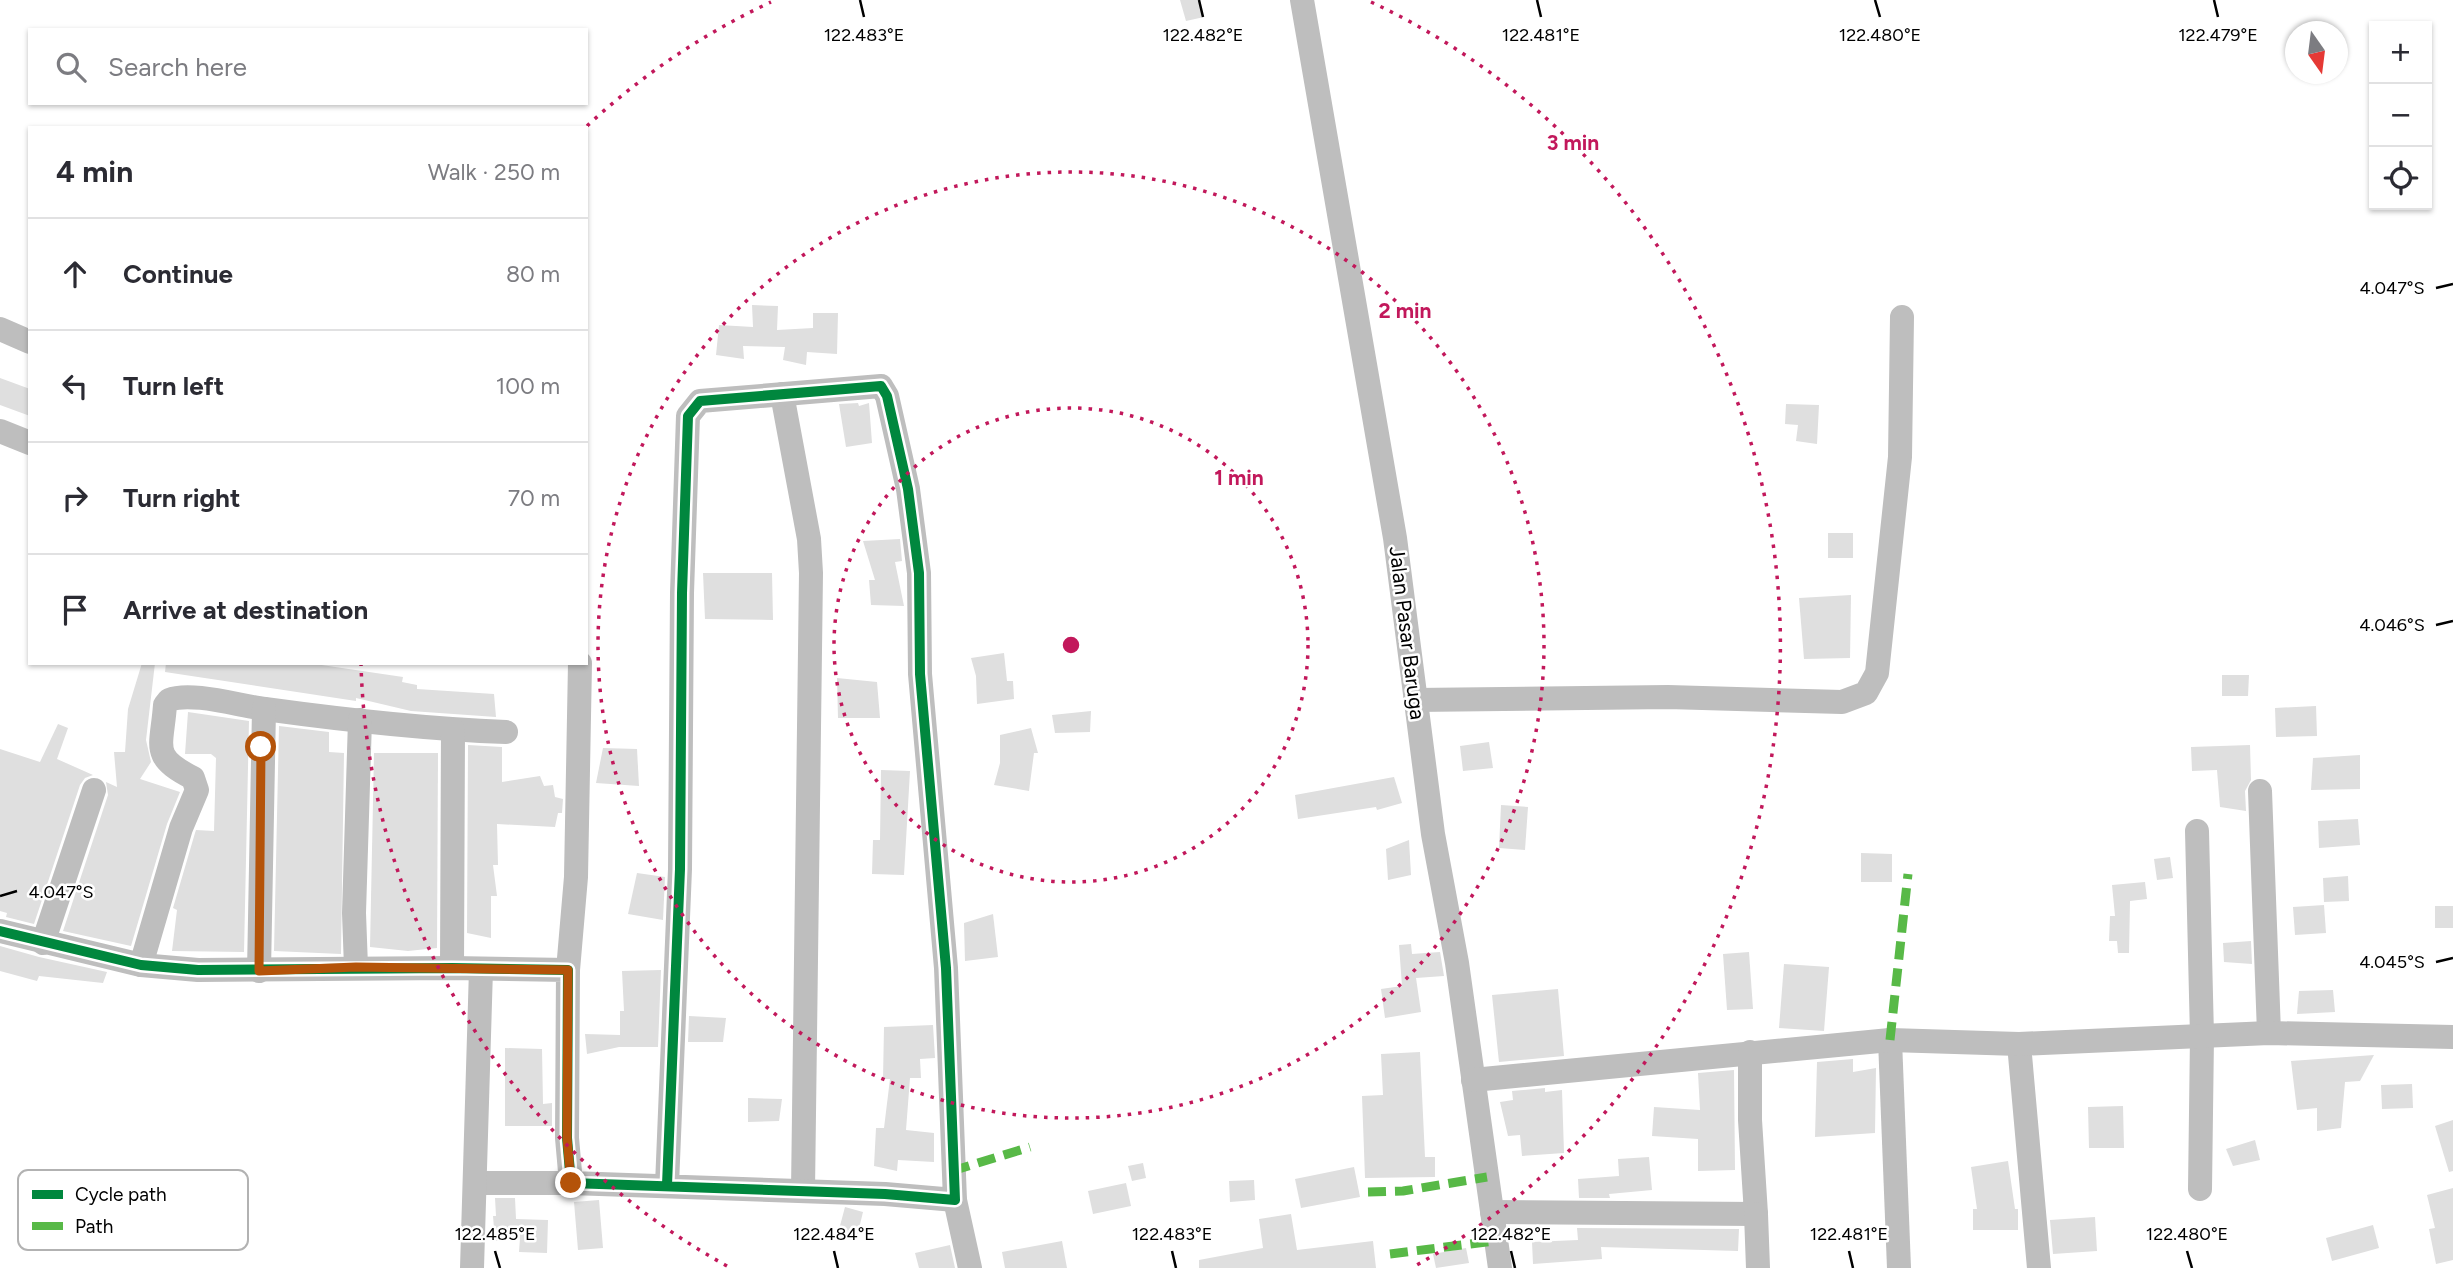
<!DOCTYPE html>
<html lang="en">
<head>
<meta charset="utf-8">
<style>
  :root { --surface:#fff; --page:#f7f7f7; --text:#2b2b33; --muted:#7c7c81; --line:#e1e1e2 }
  body { margin:0; font-family:Figtree,sans-serif; background:var(--page); color:var(--text) }
  .controls { position:absolute; right:21px; top:21px; display:grid; overflow:hidden; border-radius:0px; box-shadow:0 2px 5px #0004 }
  .controls button { width:63px; height:63px; display:grid; place-items:center; padding:0; border:0; border-bottom:2px solid var(--line); background:var(--surface); color:var(--text); font:35px sans-serif }
  .compass { position:absolute; left:2285px; top:21px; width:63px; height:63px; border-radius:50%; background:var(--surface); box-shadow:0 2px 5px #0004; rotate:166deg }
  .stop { position:absolute; width:21px; height:21px; margin:-16px; border:5px solid #b45309; border-radius:50%; background:#fff }
  .stop.end { background:#b45309; border-color:#fff; box-shadow:0 2px 7px #0008 }
  .list { margin:0; padding:0; list-style:none }
  h2 { display:flex; justify-content:space-between; align-items:center; height:91px; margin:0; padding:0 28px; font-size:30px }
  h2 small { font-size:23px; font-weight:400; color:var(--muted) }
  .list li { display:grid; grid-template-columns:46px 1fr auto; gap:21px; align-items:center; box-sizing:border-box; height:112px; padding:0 28px; border-top:2px solid var(--line) }
  .list b { display:block; font-size:26px; white-space:nowrap }
  .list em { font-size:23px; font-style:normal; color:var(--muted) }
  .icon { flex:none; width:38px; height:38px; fill:none; stroke:currentColor; stroke-width:2; stroke-linecap:round; stroke-linejoin:round }
  .map { position:relative; flex:none; width:2453px; height:1268px; overflow:hidden }
  .search { position:absolute; background:var(--surface); box-shadow:0 2px 5px #0004; left:28px; top:28px; width:560px; height:77px; display:flex; align-items:center; gap:18px; box-sizing:border-box; padding:0 24px; border-radius:0px; color:var(--muted); font-size:26px }
  .panel { position:absolute; background:var(--surface); box-shadow:0 2px 5px #0004; left:28px; top:126px; width:560px; height:539px; border-radius:0px }
  .map>svg:first-child { display:block }
</style>
</head>
<body>
<div class="map">
<svg width="2453" height="1268" viewBox="0 0 2453 1268">
  <rect width="100%" height="100%" fill="#fff"/>
  <g fill="#dfdfdf">
    <path d="M1180,0H1199L1204,17L1186,21Z"/>
    <path d="M752,305L778,306L777,330L813,328V313H838L837,354L807,352L806,365L783,360L785,347L743,346L744,359L716,355L719,325L753,327Z"/>
    <path d="M0,378L30,389V416L0,405Z"/>
    <path d="M858,403L859,406L869,403L872,443L846,447L839,404Z"/>
    <path d="M1786,404L1819,405L1817,444L1796,441L1798,425L1785,424Z"/>
    <rect x="1828" y="533" width="25" height="25"/>
    <path d="M900,539L902,561L895,562L904,606L871,605L869,580H875L863,541Z"/>
    <path d="M703,573H772L773,620L705,619Z"/>
    <path d="M1851,595L1850,658L1804,659L1799,598Z"/>
    <path d="M1004,653L1007,681H1013L1014,699L977,704L976,676L971,658Z"/>
    <path d="M142,663H155L146,740L151,762L140,779L180,792L167,824L131,946L63,931L108,795L106,782L117,787L114,752H125L128,709Z"/>
    <path d="M166,663H308L403,677L402,682L417,685V689L494,694L496,717L411,711L356,698V701L165,672Z"/>
    <path d="M2222,675H2249L2248,696H2222Z"/>
    <path d="M837,678L877,682L880,718H838Z"/>
    <path d="M2316,706L2317,736L2276,737L2275,708Z"/>
    <path d="M1091,711L1090,732L1055,733L1052,715Z"/>
    <path d="M188,712L249,721L244,952L172,951L177,910L173,908L195,833L196,830L214,831L216,758L211,754H185Z"/>
    <path d="M58,724L68,728L57,759L93,775L85,778L80,785L34,924L6,917L7,913L0,911V749L40,762Z"/>
    <path d="M279,726L329,732V752L344,753L341,954L274,951Z"/>
    <path d="M1031,728L1038,753H1034L1029,791L994,785L1000,763V735Z"/>
    <path d="M1489,742L1493,768L1463,771L1460,746Z"/>
    <path d="M468,745L502,747V782L540,776L544,786L553,785L555,797L563,799L562,813H558L555,827L497,824L498,865H493L497,896H491V938L467,933Z"/>
    <path d="M2250,745L2251,780L2245,791L2246,811L2220,807L2217,770L2192,771L2191,747Z"/>
    <path d="M603,748L637,749L639,786L596,783Z"/>
    <path d="M374,753H438L437,948L408,951L370,947Z"/>
    <path d="M2360,755V789L2311,790L2313,758Z"/>
    <path d="M881,770L910,771L904,875L872,874L873,840H880Z"/>
    <path d="M1394,777L1402,803L1377,810L1376,807L1298,819L1295,795Z"/>
    <path d="M1501,805L1528,807L1525,850L1499,848Z"/>
    <path d="M2358,819L2360,845L2319,848L2318,821Z"/>
    <path d="M1409,840L1411,875L1388,880L1386,849Z"/>
    <path d="M1861,853L1892,854V882H1861Z"/>
    <path d="M2170,857L2173,878L2157,880L2154,859Z"/>
    <path d="M637,873L665,877L663,920L628,914Z"/>
    <path d="M2348,876L2349,901L2324,902L2323,878Z"/>
    <path d="M2145,882L2147,899L2130,901L2129,953H2118L2117,941H2109L2110,916H2115L2112,885Z"/>
    <path d="M2324,905L2326,933L2295,935L2293,907Z"/>
    <rect x="2435" y="906" width="18" height="22"/>
    <path d="M993,914L998,957L965,961L964,923Z"/>
    <path d="M2251,941L2252,964L2224,962L2223,943Z"/>
    <path d="M1411,944L1412,954L1440,952L1444,976L1416,978L1421,1012L1385,1018L1381,989L1402,986L1399,945Z"/>
    <path d="M0,946L39,957L107,972L103,983L39,976L37,981L0,971Z"/>
    <path d="M1749,952L1753,1009L1727,1010L1723,954Z"/>
    <path d="M1784,964L1829,967L1824,1031L1779,1028Z"/>
    <path d="M661,970L658,1047H619L587,1054L585,1034L620,1035V1011H624L622,971Z"/>
    <path d="M1558,989L1564,1056L1499,1062L1492,995Z"/>
    <path d="M2333,990L2335,1012L2297,1014L2299,991Z"/>
    <path d="M689,1016L726,1018L723,1042H688Z"/>
    <path d="M933,1025L935,1058L920,1059L921,1078H910L906,1130L934,1133V1162L898,1160L897,1171L874,1166L876,1128H884L890,1079H883L884,1027Z"/>
    <path d="M505,1048L542,1049L543,1104L552,1103V1126H505Z"/>
    <path d="M1420,1052L1425,1157H1435V1177L1365,1178L1362,1096L1383,1095L1381,1054Z"/>
    <path d="M2374,1055L2360,1081L2345,1082L2341,1128L2317,1131V1108L2297,1110L2291,1061Z"/>
    <path d="M1853,1059V1072L1876,1068L1875,1133L1815,1137L1817,1062Z"/>
    <path d="M1734,1070L1735,1170L1698,1171V1139L1652,1136L1654,1107L1700,1110L1698,1073Z"/>
    <path d="M2412,1084L2413,1108L2382,1109L2381,1085Z"/>
    <path d="M1545,1088V1092L1562,1090L1564,1153L1522,1156L1520,1135L1508,1136L1500,1102L1513,1100L1512,1091Z"/>
    <path d="M748,1098L782,1099L779,1121L748,1122Z"/>
    <path d="M2123,1106L2124,1148H2089L2088,1107Z"/>
    <path d="M2453,1120V1171L2449,1172L2435,1126Z"/>
    <path d="M2255,1140L2260,1160L2233,1166L2226,1149Z"/>
    <path d="M1649,1157L1652,1190L1609,1194L1610,1198H1579L1578,1179L1619,1176L1618,1159Z"/>
    <path d="M2008,1161L2015,1209H2018V1230H1973V1209H1977L1971,1167Z"/>
    <path d="M1143,1163L1146,1178L1132,1181L1128,1166Z"/>
    <path d="M1354,1167L1360,1197L1301,1208L1295,1179Z"/>
    <path d="M1254,1180L1255,1200L1230,1202L1229,1181Z"/>
    <path d="M1126,1183L1131,1206L1093,1214L1088,1191Z"/>
    <path d="M2453,1188V1260L2436,1264L2429,1229L2435,1228L2427,1195Z"/>
    <path d="M495,1198H515L516,1219L548,1220L547,1253L519,1252L520,1238L495,1241L493,1216H496Z"/>
    <path d="M599,1200L603,1248L578,1250L574,1202Z"/>
    <path d="M845,1207L863,1212L856,1241L837,1237Z"/>
    <path d="M1291,1214L1297,1250L1373,1241L1376,1268H1199V1260L1263,1248L1259,1219Z"/>
    <path d="M2095,1217L2097,1251L2053,1254L2050,1220Z"/>
    <path d="M2373,1225L2379,1248L2332,1261L2326,1238Z"/>
    <path d="M1577,1228L1739,1229L1738,1251L1601,1247L1602,1259L1533,1264L1532,1242L1578,1240Z"/>
    <path d="M1062,1241L1067,1268H1005L1002,1252Z"/>
    <path d="M950,1245L955,1268H919L915,1253Z"/>
    <path d="M1466,1248L1469,1263L1436,1268L1433,1254Z"/>
  </g>
  <g fill="none" stroke-linecap="round" stroke-linejoin="round">
    <g stroke="#bebebe" stroke-width="24">
      <path d="M1302,0L1395,538L1433,834L1457,963L1500,1268"/>
      <path d="M0,329L30,342"/>
      <path d="M782,394L809,539L811,573L803,1191"/>
      <path d="M0,431L30,443"/>
      <path d="M1415,700L1668,697L1842,702L1866,693L1877,673L1900,457L1902,317"/>
      <path d="M2260,791L2269,1033"/>
      <path d="M2197,831L2202,1036L2200,1189"/>
      <path d="M0,931L141,965L198,970L452,968L568,970L567,1138L571,1183L885,1194L955,1200L946,968L920,674L919,573L908,489L887,396L881,386L700,401L688,416L682,593L680,869L667,1185"/>
      <path d="M43,943L94,790"/>
      <path d="M141,965L181,828L197,790L193,778C150,756 162,748 165,705L169,700C191,691 240,706 265,709C345,720 426,729 506,732"/>
      <path d="M356,967L354,913L360,720"/>
      <path d="M452,968L453,730"/>
      <path d="M568,970L576,877L580,663"/>
      <path d="M259,971L264,709"/>
      <path d="M1890,1040L1899,1268"/>
      <path d="M2019,1044L2039,1268"/>
      <path d="M1473,1080L1890,1040L2019,1044L2269,1033L2453,1037"/>
      <path d="M475,1183H571"/>
      <path d="M955,1200L970,1268"/>
      <path d="M1492,1212L1756,1214L1750,1120V1052"/>
      <path d="M1756,1214L1758,1268"/>
      <path d="M472,1268L481,969"/>
    </g>
    <g stroke="#58b947" stroke-width="9" stroke-dasharray="18 9" stroke-linecap="butt">
      <path d="M1890,1040L1908,874"/>
      <path d="M952,1171L1030,1147"/>
      <path d="M1368,1192L1403,1191L1487,1177"/>
      <path d="M1390,1254L1494,1241"/>
    </g>
    <defs>
      <path id="cycleway" d="M0,931L141,965L198,970L452,968L568,970L567,1138L571,1183L885,1194L955,1200L946,968L920,674L919,573L908,489L887,396L881,386L700,401L688,416L682,593L680,869L667,1185"/>
    </defs>
    <use href="#cycleway" stroke="#fff" stroke-width="15"/>
    <use href="#cycleway" stroke="#00873e" stroke-width="10"/>
  </g>
  <g fill="none" stroke-linecap="round" stroke-linejoin="round">
    <path stroke="#b45309" stroke-width="9" d="M261,747L259,971L356,967L568,970L567,1138L571,1183"/>
  </g>
  <path fill="none" stroke="#000" stroke-width="2.5" d="M860,0L864,17M1199,0L1203,17M1537,0L1541,17M1875,0L1880,17M2214,0L2218,17M2436,288L2453,284M2436,625L2453,621M0,896L17,891M2436,962L2453,958M495,1251L500,1268M834,1251L838,1268M1172,1251L1176,1268M1511,1251L1515,1268M1849,1251L1853,1268M2187,1251L2192,1268"/>
  <g fill="none" stroke="#c2185b" stroke-width="3.5" stroke-dasharray="3.5 7">
    <circle cx="1071" cy="645" r="237"/>
    <circle cx="1071" cy="645" r="473"/>
    <path d="M727 1266A710 710 0 0 1 361 664M587 126A710 710 0 0 1 771 2M1371 2A710 710 0 0 1 1415 1266"/>
  </g>
  <g text-anchor="middle" stroke-width="5" stroke-linejoin="round" paint-order="stroke">
    <g font-size="21" fill="#000" stroke="#fff">
      <text transform="translate(1407 633) rotate(83)" y="7">Jalan Pasar Baruga</text>
    </g>
  </g>
  <rect x="18" y="1170" width="230" height="80" rx="10" fill="#fff" stroke="#b2b2b2" stroke-width="2"/>
  <rect x="32" y="1190" width="31" height="9" fill="#00873e"/>
  <rect x="32" y="1222" width="31" height="8" fill="#58b947"/>
  <g font-size="19" fill="#000">
    <text x="75" y="1201">Cycle path</text>
    <text x="75" y="1233">Path</text>
  </g>
  <g font-size="18" text-anchor="middle" fill="#000" stroke="#fff" stroke-width="5" stroke-linejoin="round" paint-order="stroke">
    <text x="864" y="41">122.483°E</text>
    <text x="1203" y="41">122.482°E</text>
    <text x="1541" y="41">122.481°E</text>
    <text x="1880" y="41">122.480°E</text>
    <text x="2218" y="41">122.479°E</text>
    <text x="2392" y="294">4.047°S</text>
    <text x="2392" y="631">4.046°S</text>
    <text x="61" y="898">4.047°S</text>
    <text x="2392" y="968">4.045°S</text>
    <text x="495" y="1240">122.485°E</text>
    <text x="834" y="1240">122.484°E</text>
    <text x="1172" y="1240">122.483°E</text>
    <text x="1511" y="1240">122.482°E</text>
    <text x="1849" y="1240">122.481°E</text>
    <text x="2187" y="1240">122.480°E</text>
  </g>
  <circle cx="1071" cy="645" r="10" fill="#c2185b" stroke="#fff" stroke-width="3.5"/>
  <g font-size="21" text-anchor="middle" font-weight="bold" fill="#c2185b" stroke="#fff" stroke-width="5" stroke-linejoin="round" paint-order="stroke">
    <text x="1573" y="150">3 min</text>
    <text x="1405" y="318">2 min</text>
    <text x="1239" y="485">1 min</text>
  </g>
</svg>
<div class="controls">
<button>+</button>
<button>−</button>
<button><svg class="icon" aria-label="locate" viewBox="0 0 24 24"><circle cx="12" cy="12" r="6"/><path d="M12 2v4M12 18v4M2 12h4M18 12h4"/></svg></button>
</div>
<svg class="compass" viewBox="-18 -18 36 36"><path d="M0-13l5 13h-10z" fill="#e53935"/><path d="M0 13l5-13h-10z" fill="#7c7c81"/></svg>
<div class="stop" style="left:261px;top:747px"></div>
<div class="stop end" style="left:571px;top:1183px"></div>
<div class="search"><svg class="icon" aria-label="search" viewBox="0 0 24 24"><circle cx="10" cy="10" r="6"/><path d="M15 15l6 6"/></svg>Search here</div>
<section class="panel">
<h2>4 min<small>Walk · 250 m</small></h2>
<ul class="list">
<li><svg class="icon" aria-label="ahead" viewBox="0 0 24 24"><path d="M12 20V5M6 11l6-6 6 6"/></svg><div><b>Continue</b></div><em>80 m</em></li>
<li><svg class="icon" aria-label="left" viewBox="0 0 24 24"><path d="M17 20v-9H6M10 6l-5 5 5 5"/></svg><div><b>Turn left</b></div><em>100 m</em></li>
<li><svg class="icon" aria-label="right" viewBox="0 0 24 24"><path d="M7 20v-9h11M14 6l5 5-5 5"/></svg><div><b>Turn right</b></div><em>70 m</em></li>
<li><svg class="icon" aria-label="arrive" viewBox="0 0 24 24"><path d="M6 21V4h12l-3 4 3 4H6"/></svg><div><b>Arrive at destination</b></div></li>
</ul>
</section>
</div>
</body>
</html>
